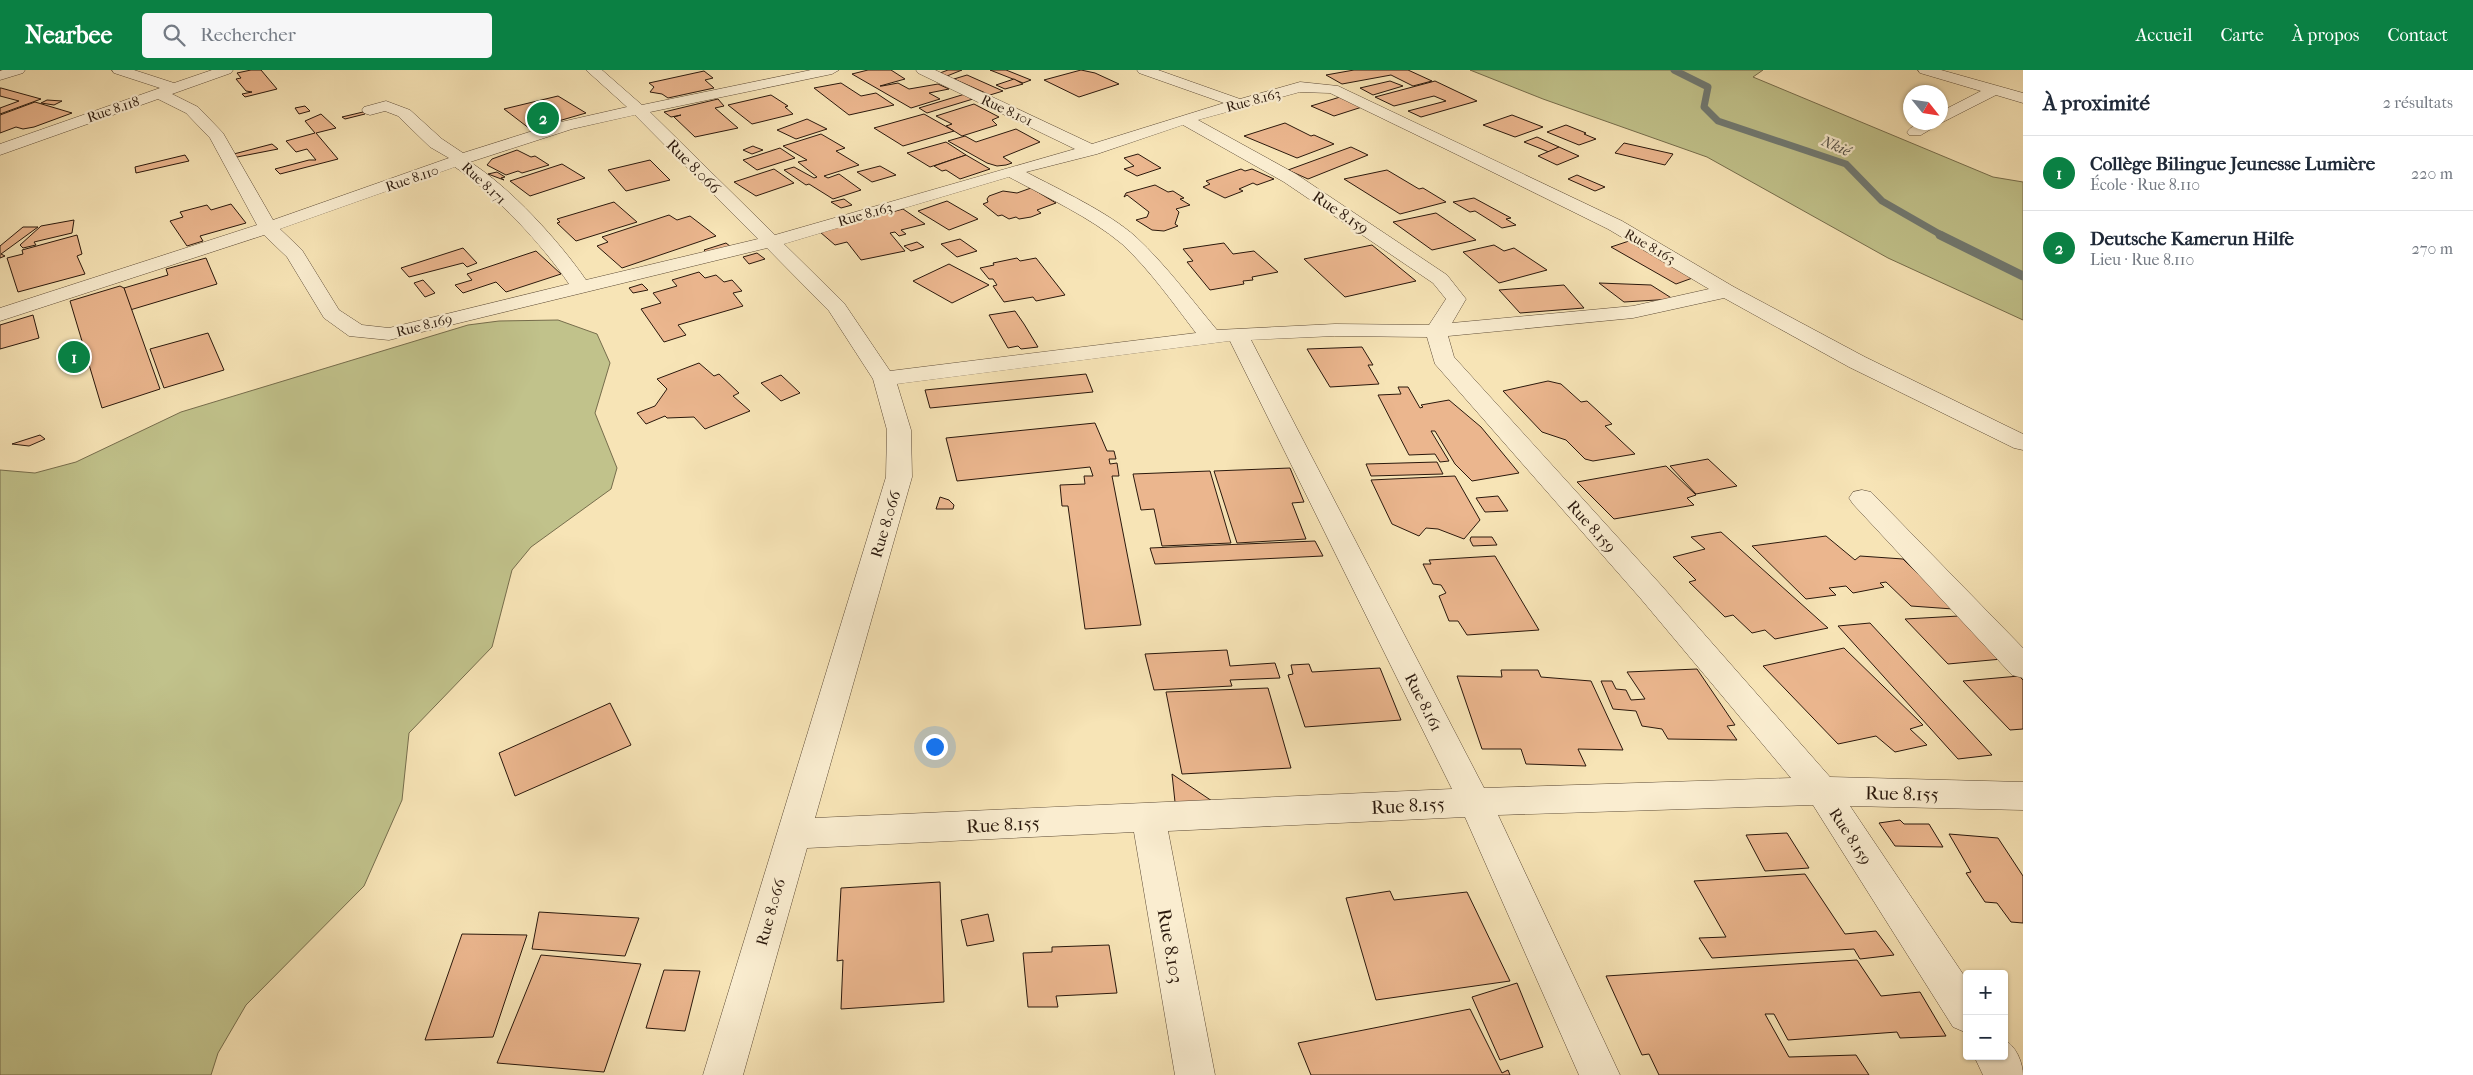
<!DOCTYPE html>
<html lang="fr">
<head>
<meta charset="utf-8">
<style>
  :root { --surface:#fff; --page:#f6f6f7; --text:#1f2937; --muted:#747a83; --line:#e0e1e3; --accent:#0b8043 }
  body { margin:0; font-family:"IM FELL French Canon",serif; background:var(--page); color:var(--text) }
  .controls { position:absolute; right:15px; bottom:15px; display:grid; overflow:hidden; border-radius:5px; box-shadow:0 1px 4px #0004 }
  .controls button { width:45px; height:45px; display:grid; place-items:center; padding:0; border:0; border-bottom:1px solid var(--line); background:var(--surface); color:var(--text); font:25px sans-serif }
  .compass { position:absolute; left:1903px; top:15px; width:45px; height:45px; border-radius:50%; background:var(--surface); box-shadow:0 1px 4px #0004; rotate:120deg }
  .you { position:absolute; left:934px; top:676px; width:18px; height:18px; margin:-12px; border:4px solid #fff; border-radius:50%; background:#1a73e8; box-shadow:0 0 0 8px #1a73e833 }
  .badge { display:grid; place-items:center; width:32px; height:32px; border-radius:50%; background:var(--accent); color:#fff; font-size:16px; font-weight:700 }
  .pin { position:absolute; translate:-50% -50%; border:2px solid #fff; box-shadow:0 1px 5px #0006 }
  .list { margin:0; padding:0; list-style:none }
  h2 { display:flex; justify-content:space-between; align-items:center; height:65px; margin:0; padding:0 20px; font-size:21px }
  h2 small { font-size:16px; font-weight:400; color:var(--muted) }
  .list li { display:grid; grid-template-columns:32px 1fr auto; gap:15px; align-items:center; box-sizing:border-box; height:75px; padding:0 20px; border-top:1px solid var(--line) }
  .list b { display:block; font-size:19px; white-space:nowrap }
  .list p { margin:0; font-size:16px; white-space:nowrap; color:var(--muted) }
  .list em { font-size:16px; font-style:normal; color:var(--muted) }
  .icon { flex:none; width:28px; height:28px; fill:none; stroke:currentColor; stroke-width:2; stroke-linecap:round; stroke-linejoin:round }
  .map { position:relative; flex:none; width:2023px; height:1005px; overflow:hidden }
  header { display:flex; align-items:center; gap:30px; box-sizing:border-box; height:70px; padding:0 25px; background:var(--accent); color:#fff }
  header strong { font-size:24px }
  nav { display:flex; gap:28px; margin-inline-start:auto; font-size:18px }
  .search { width:350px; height:45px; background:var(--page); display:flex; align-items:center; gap:12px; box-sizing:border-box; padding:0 18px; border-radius:5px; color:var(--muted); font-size:19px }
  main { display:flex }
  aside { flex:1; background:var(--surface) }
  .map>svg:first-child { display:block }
</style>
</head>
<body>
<header>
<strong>Nearbee</strong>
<div class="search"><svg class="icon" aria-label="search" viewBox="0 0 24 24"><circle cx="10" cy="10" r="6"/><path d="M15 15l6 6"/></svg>Rechercher</div>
<nav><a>Accueil</a><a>Carte</a><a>À propos</a><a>Contact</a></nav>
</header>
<main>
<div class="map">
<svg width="2023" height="1005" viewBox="0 0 2023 1005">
  <rect width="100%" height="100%" fill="#f7e4b6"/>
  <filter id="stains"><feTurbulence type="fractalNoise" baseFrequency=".004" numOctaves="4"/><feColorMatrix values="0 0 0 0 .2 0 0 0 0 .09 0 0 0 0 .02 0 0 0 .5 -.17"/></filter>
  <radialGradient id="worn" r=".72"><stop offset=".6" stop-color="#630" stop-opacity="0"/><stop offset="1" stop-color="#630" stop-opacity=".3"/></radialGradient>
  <g fill="#c1c28b" stroke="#766d4c">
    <path d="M1470,0H1763L1753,7L1993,107L2023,112V250L1888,188L1707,87L1543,29Z"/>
    <path d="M558,250L597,264L610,293L595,343L617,398L611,419L531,477L512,500L492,577L409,663L402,730L364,816L246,935L218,983L211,1005H0V400L35,403L76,392L181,342L468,255L499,251Z"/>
  </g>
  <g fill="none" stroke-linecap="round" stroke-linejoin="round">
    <path stroke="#717a73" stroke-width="7" d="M1674,0L1708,17L1704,37L1718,51L1846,94L1882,131L1943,166"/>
    <path stroke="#717a73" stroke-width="9" d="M1940,165L2023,206"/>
  </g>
  <g fill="#ebb68e" stroke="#2a180c">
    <path d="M251,0H261L277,19L245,27L242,24L252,22L246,21L236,9L241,8L237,3Z"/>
    <path d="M868,0H891L905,9L880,16H882L898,13L909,19L938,14L949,19L929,23L940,29L911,38L852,4Z"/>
    <path d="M948,0H962L947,6L940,3Z"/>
    <path d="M990,0H1006L1031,10L1023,13Z"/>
    <path d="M1081,0L1095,3L1119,14L1079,27L1044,10Z"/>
    <path d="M1354,0H1408L1432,11L1413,16L1391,5L1342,14L1326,5Z"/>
    <path d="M704,1L713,8L705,10L714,18L668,28L662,24L650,22L654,17L649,13Z"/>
    <path d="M967,5L1003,21L990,25L954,9Z"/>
    <path d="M1014,9L1023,14L1005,19L996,15Z"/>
    <path d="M1390,11L1403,16L1373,25L1360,18Z"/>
    <path d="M1435,11L1477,31L1421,47L1408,41L1446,31L1434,26L1394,36L1375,27Z"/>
    <path d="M841,13L861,26L876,23L894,35L849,45L814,18Z"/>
    <path d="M0,18H1L41,29L0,44V38L19,31L0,26Z"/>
    <path d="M965,24L973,29L927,43L919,38Z"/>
    <path d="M771,25L788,36L785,37L793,44L752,54L728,35Z"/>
    <path d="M558,26L586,43L555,52L558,55L534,62L504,39Z"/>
    <path d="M1340,27L1362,37L1334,46L1311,36Z"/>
    <path d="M718,29L724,36L715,38L738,58L695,67L674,47L681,45L671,47L664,42Z"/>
    <path d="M47,30L62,31L54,35L41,33Z"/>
    <path d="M35,32L72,43L34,57L23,59L16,57L0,63V45Z"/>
    <path d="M974,34L999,47L992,50L997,55L962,66L946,56L952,54L936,46Z"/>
    <path d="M305,36L310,41L299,44L295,38Z"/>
    <path d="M363,42L365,44L345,49L342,47Z"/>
    <path d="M321,44L336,58L316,63L338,89L280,104L275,99L309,90H316L307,79L296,82L286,71L315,63L305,51Z"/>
    <path d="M924,44L954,61L903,76L874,58Z"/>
    <path d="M1512,45L1543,57L1515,67L1483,55Z"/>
    <path d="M807,49L827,59L796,69L777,60Z"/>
    <path d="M1285,53L1311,66L1314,65L1334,74L1297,88L1244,66Z"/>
    <path d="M1566,55L1586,63L1584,64L1596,69L1579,75L1547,62Z"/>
    <path d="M1016,59L1040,72L1003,87L1012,93L1006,95L997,96L987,93L948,71L965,66L976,72Z"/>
    <path d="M821,64L845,78L836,81L859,95L824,106L828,108L839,104L861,120L833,129L809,114L806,115L784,100L794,97L814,108L817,107L798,92L807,90L783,76Z"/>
    <path d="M1537,67L1559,77L1549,82L1524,72Z"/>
    <path d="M946,72L966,85L930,97L907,83Z"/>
    <path d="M1624,73L1673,84L1665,95L1615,83Z"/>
    <path d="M272,74L278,79L232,88L230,85Z"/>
    <path d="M753,76L755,77L763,80L752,84L743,80Z"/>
    <path d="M1351,77L1368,85L1308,109L1288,100Z"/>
    <path d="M1559,77L1579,86L1557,95L1538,86Z"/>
    <path d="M780,78L795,88L757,100L743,90Z"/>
    <path d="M517,80L531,87L535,86L549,95L522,103L518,101L506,105L487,95L492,89Z"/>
    <path d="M1138,84L1161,98L1137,106L1124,99L1134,96L1124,88Z"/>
    <path d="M185,85L189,91L136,103L135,97Z"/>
    <path d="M966,85L990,99L960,109L946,100L942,101L934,96Z"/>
    <path d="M650,90L670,110L626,121L608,100Z"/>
    <path d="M562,94L585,108L530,126L510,111Z"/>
    <path d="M880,96L896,105L872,112L857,102Z"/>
    <path d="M774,99L794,113L756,126L734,112Z"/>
    <path d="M1241,99L1245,101L1252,99L1274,109L1257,115L1253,113L1239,119L1243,121L1225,128L1203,117L1210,114L1206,111Z"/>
    <path d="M1387,100L1419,119L1423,118L1446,132L1400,144L1344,109Z"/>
    <path d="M497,102L505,107L501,108L504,110L488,104Z"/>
    <path d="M1577,105L1605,117L1595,121L1568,109Z"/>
    <path d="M1155,115L1168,122L1173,121L1184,128L1180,129L1190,135L1176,139L1179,142L1175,154L1178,156L1164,161L1152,160L1136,150L1147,147L1149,142L1127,125L1124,127L1126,123Z"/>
    <path d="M1031,118L1056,133L1037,140L1041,143L1031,147L1019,149L1016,147L1009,149L1002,145L998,146L983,134L988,132L987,129L989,126L1003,121L1017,123Z"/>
    <path d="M1474,128L1511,148L1506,149L1516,155L1502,158L1475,141L1470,142L1453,132Z"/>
    <path d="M844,129L852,135L841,138L831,132Z"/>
    <path d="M947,131L978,149L949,160L918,141Z"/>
    <path d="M614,132L637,152L576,171L557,153L560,152L557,149Z"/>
    <path d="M231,134L246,153L200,166L203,171L187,176L170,151L183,147L180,142L207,135L211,140Z"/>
    <path d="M903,139L925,154L901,160L906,164L899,166L895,162L890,163L905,181L861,190L847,172L835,175L820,162Z"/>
    <path d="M1436,143L1476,170L1432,180L1393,152Z"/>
    <path d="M669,145L677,150L690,146L716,166L622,198L597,176L608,172L602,167Z"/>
    <path d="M74,150L72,163L34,172L36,175L23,178L20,175L41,156Z"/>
    <path d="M23,157H38L1,184L5,186L0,188V176Z"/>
    <path d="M77,165L82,184L77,186L85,204L18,222L7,188L23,184L22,180Z"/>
    <path d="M960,169L977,181L957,187L941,174Z"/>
    <path d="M1632,170L1698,206L1676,214L1611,177Z"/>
    <path d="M917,172L924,177L911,181L904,176Z"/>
    <path d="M726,173L731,177L708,184L704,180Z"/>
    <path d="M1224,173L1233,184L1254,181L1278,202L1252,207L1253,210L1243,211L1244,214L1210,220L1187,192L1193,191L1183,179Z"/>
    <path d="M1372,175L1416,211L1345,227L1304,189Z"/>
    <path d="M1494,175L1504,181L1514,178L1547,200L1499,213L1463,182Z"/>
    <path d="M463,178L477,193L467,197L463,193L409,207L401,198Z"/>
    <path d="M536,181L561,204L506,222L496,212L463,223L455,215L472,210L467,204Z"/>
    <path d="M757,183L765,189L749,194L743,187Z"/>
    <path d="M206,188L217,214L130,240L124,218L168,205L166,199Z"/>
    <path d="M1017,188L1020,191L1036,188L1065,225L1036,231L1033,227L1004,232L993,216L997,215L993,209H989L980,198L994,195L993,193Z"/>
    <path d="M949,194L989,215L952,233L913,211Z"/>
    <path d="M699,202L705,208L716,205L724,212L732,210L742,221L733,223L743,236L678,255L686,265L664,272L641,239L661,233L653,223L677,216L672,210Z"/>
    <path d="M423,210L435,223L425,227L414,213Z"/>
    <path d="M1599,213L1651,215L1673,229L1624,232Z"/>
    <path d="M642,214L648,220L633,223L629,218Z"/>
    <path d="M1564,215L1584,238L1520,243L1499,220Z"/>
    <path d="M120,216L124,218L160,319L102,338L70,231Z"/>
    <path d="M1015,241L1024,254L1038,277L1021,279L1018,276L1008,278L989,245Z"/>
    <path d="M33,245L39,268L0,279V255Z"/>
    <path d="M208,263L224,300L164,318L150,279Z"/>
    <path d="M1362,277L1373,295H1368L1379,314L1330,317L1307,279Z"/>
    <path d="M699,293L714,306L719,304L739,323L733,326L750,341L705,359L694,347L667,348L665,346L646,354L637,343L655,336L667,319L657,309Z"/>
    <path d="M1086,304L1093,322L930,338L925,320Z"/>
    <path d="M781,305L800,323L781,331L761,313Z"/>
    <path d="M1548,311L1561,314L1581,332L1587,331L1612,354L1605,356L1635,384L1593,391L1585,389L1566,370L1542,362L1503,321Z"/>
    <path d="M1398,317H1408L1420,338L1423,337L1421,335L1449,330L1481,357L1519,403L1472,411L1455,394L1435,361H1431L1449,391L1440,392L1435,384L1409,385L1378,325L1401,324Z"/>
    <path d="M1095,353L1107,381H1114L1116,389H1109L1110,394L1117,393L1119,406H1112L1141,555L1085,559L1068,436H1062L1060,415L1085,414L1084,406H1093L1090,397L957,411L946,368Z"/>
    <path d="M40,365L45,369L29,376L12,374Z"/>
    <path d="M1708,389L1737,416L1696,424L1670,396Z"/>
    <path d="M1437,392L1443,404L1371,406L1366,394Z"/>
    <path d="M1666,396L1696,425L1687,428L1694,435L1614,449L1577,412Z"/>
    <path d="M1290,398L1304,432L1292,433L1306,469L1237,473L1214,401Z"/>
    <path d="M1210,401L1231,473L1162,476L1154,439L1141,440L1133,404Z"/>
    <path d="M1455,406L1480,450L1464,469L1438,459L1426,458L1419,466L1392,454L1371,410Z"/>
    <path d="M1498,426L1508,441L1485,442L1476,428Z"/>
    <path d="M940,427L949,430L954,435L953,439H936Z"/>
    <path d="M1721,462L1828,558L1775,569L1765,560L1752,563L1733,545L1725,547L1689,512L1696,510L1673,487L1705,479L1691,467Z"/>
    <path d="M1826,466L1855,490L1860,486L1903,489L1953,539L1911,536L1886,512L1880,513L1884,517L1853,523L1846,516L1829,518L1836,525L1806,529L1752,476Z"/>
    <path d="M1471,467H1492L1497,475L1473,476L1470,470Z"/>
    <path d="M1315,471L1323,486L1155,494L1150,478Z"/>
    <path d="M1495,486L1539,560L1467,565L1458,551H1449L1439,526L1446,523L1441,515L1433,514L1423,494H1431L1429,490Z"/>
    <path d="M1959,546L2002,589L1948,594L1905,549Z"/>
    <path d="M1870,553L1992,685L1958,689L1838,556Z"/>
    <path d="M1844,578L1923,655L1910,659L1927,675L1895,682L1876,666L1838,674L1763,596Z"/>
    <path d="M1227,580L1230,596L1275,593L1280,608L1230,610L1232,616L1154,620L1145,584Z"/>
    <path d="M1309,594L1312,602L1380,598L1401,650L1305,657L1288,605L1293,604L1291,595Z"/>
    <path d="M1697,599L1735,655L1727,656L1737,670L1668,669L1662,659L1642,656L1636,641L1613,639L1601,611H1612L1616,619L1626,620L1631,630L1645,629L1627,602Z"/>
    <path d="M1501,600H1538L1541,607L1591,611L1623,680L1578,679L1586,696L1526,694L1521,679H1482L1457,606L1502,607Z"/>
    <path d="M2019,606L2023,610V659L2010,660L1963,611Z"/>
    <path d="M1268,618L1291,698L1182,704L1166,622Z"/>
    <path d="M610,633L631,675L515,726L499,683Z"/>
    <path d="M1172,704L1212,731L1175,732Z"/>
    <path d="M1900,750L1904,754H1929L1943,777L1895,776L1879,753Z"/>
    <path d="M1787,763L1809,798L1765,801L1746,765Z"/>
    <path d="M1949,764L1998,768L2023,806V853L2011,852L1997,833L1985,832L1966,803L1971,802Z"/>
    <path d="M1805,804L1845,864L1876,861L1894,885L1860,889L1854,879L1712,888L1699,868L1726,867L1694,811Z"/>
    <path d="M940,812L944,932L841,939L843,890L837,891L841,818Z"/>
    <path d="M1390,821L1394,830L1467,822L1510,911L1376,930L1346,828Z"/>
    <path d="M539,842L639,848L625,886L532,879Z"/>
    <path d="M988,844L994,871L967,876L961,850Z"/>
    <path d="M462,864L527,865L493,967L425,970Z"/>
    <path d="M1109,875L1117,923L1056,926L1058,937H1028L1023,883L1052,882V877Z"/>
    <path d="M541,885L641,894L604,1002L497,993Z"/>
    <path d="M1857,890L1881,926L1920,922L1946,966L1900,968L1897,962L1788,970L1774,944H1765L1789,987L1856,985L1869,1005H1659L1649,984L1642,985L1606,906Z"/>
    <path d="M664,900L700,901L685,961L646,958Z"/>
    <path d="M1517,913L1543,977L1500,990L1472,927Z"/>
    <path d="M1470,939L1502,1003L1508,1000L1510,1005H1311L1298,973Z"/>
  </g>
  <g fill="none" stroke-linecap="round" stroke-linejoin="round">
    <defs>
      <g id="minor">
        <path d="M3,0H25L23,3L0,10V1Z"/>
        <path d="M112,0H134L174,13L212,0H233L231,3L172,24L198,37L223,63L273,150L449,88L430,77L398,46L385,41L370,45L364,43L362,40L364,37L386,31L410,40L442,69L463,83L561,52L627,37L586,0H602L642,35L811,0H839L832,4L650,42L775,165L1075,79L918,3L916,0H935L1092,74L1224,33L1139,3L1137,0H1158L1240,29L1300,12L1338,16L1622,151L1734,217L1865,287L2023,364V380L2014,378L1849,297L1724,228L1633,248L1448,266L1454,287L1661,515L1830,707L2023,712V740L1850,736L1967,910V963L1953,957L1813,735L1498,745L1620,1005H1579L1465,747L1168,761L1215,1005H1175L1134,762L807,778L743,1005H703L886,407L887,360L873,309L829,241L767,178L389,270L349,266L324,248L287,187L264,165L0,251V238L257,155L210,68L186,43L158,29L0,85V74L160,18L114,3ZM1300,22L1330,23L1460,86L1608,159L1709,219L1633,236L1452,253L1466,229L1447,205L1296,104L1198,50ZM635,45L758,169L586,210C559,171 511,118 470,92L572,59ZM1183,55L1284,112L1433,213L1446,229L1429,255L1335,254L1217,260C1191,229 1166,195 1136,167C1108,142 1060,120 1026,102L1097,84ZM455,97C496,125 542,174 569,214L389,258L362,255L339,240L302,180L280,159ZM1009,107C1046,127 1090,147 1122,174C1150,200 1173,233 1196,263L890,301L844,233L784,174ZM1335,266L1427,267L1435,294L1641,529L1791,708L1484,718L1251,270ZM1230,271L1452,719L815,748L912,407L911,360L897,314Z"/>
        <path d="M1918,0H1941L2023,23V33L1996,25L1941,53L1921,65H1909L1907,62C1915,51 1928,52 1940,52V42L1981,21L1920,3Z"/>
        <path d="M1862,420L1871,422L2023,578V608L2012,605L1853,434L1849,428L1853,422Z"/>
        <path d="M2004,970C2016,975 2023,993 2023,1005H1983L1974,986H2004Z"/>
      </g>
    </defs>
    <use href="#minor" stroke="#5d4b36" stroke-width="1"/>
    <use href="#minor" fill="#faedd0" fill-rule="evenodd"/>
  </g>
  <g text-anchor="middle" stroke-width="4.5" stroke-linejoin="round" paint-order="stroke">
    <g font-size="14" fill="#2a180c" stroke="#faedd0">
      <text transform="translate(1253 30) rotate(-15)" y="5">Rue 8.163</text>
      <text transform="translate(113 39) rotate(-19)" y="5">Rue 8.118</text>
      <text transform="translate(1007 40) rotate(25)" y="5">Rue 8.101</text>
      <text transform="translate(412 108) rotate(-19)" y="5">Rue 8.110</text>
      <text transform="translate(484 113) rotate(43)" y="5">Rue 8.171</text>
      <text transform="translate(865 144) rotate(-16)" y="5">Rue 8.163</text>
      <text transform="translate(1650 176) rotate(30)" y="5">Rue 8.163</text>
      <text transform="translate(424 255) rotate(-14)" y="5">Rue 8.169</text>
    </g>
    <g font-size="15" font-style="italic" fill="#545148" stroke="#faedd0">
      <text transform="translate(1836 76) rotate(23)" y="5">Nkié</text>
    </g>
    <g font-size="16" fill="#2a180c" stroke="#faedd0">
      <text transform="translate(694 96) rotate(45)" y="6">Rue 8.066</text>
      <text transform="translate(1341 142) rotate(34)" y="6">Rue 8.159</text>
      <text transform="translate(885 454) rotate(-73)" y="6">Rue 8.066</text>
      <text transform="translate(1592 456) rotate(48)" y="6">Rue 8.159</text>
      <text transform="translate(1424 632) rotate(63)" y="6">Rue 8.161</text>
      <text transform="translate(1851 766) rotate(57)" y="6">Rue 8.159</text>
      <text transform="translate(770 842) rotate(-74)" y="6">Rue 8.066</text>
    </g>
    <g font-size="19" fill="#2a180c" stroke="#faedd0">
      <text transform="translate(1902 723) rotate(1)" y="7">Rue 8.155</text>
      <text transform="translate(1408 735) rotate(-3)" y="7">Rue 8.155</text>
      <text transform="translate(1003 754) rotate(-3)" y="7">Rue 8.155</text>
      <text transform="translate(1171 876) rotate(80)" y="7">Rue 8.103</text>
    </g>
  </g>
  <rect width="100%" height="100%" filter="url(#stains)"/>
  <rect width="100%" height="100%" fill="url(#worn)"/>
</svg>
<div class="controls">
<button>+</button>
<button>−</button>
</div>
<svg class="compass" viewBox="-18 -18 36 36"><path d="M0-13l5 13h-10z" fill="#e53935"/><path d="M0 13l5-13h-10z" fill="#747a83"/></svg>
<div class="you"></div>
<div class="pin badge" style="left:74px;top:287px">1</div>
<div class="pin badge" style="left:543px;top:48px">2</div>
</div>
<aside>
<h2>À proximité<small>2 résultats</small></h2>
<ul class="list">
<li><span class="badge">1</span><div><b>Collège Bilingue Jeunesse Lumière</b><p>École · Rue 8.110</p></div><em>220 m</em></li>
<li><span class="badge">2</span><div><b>Deutsche Kamerun Hilfe</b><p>Lieu · Rue 8.110</p></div><em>270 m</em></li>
</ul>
</aside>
</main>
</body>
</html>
